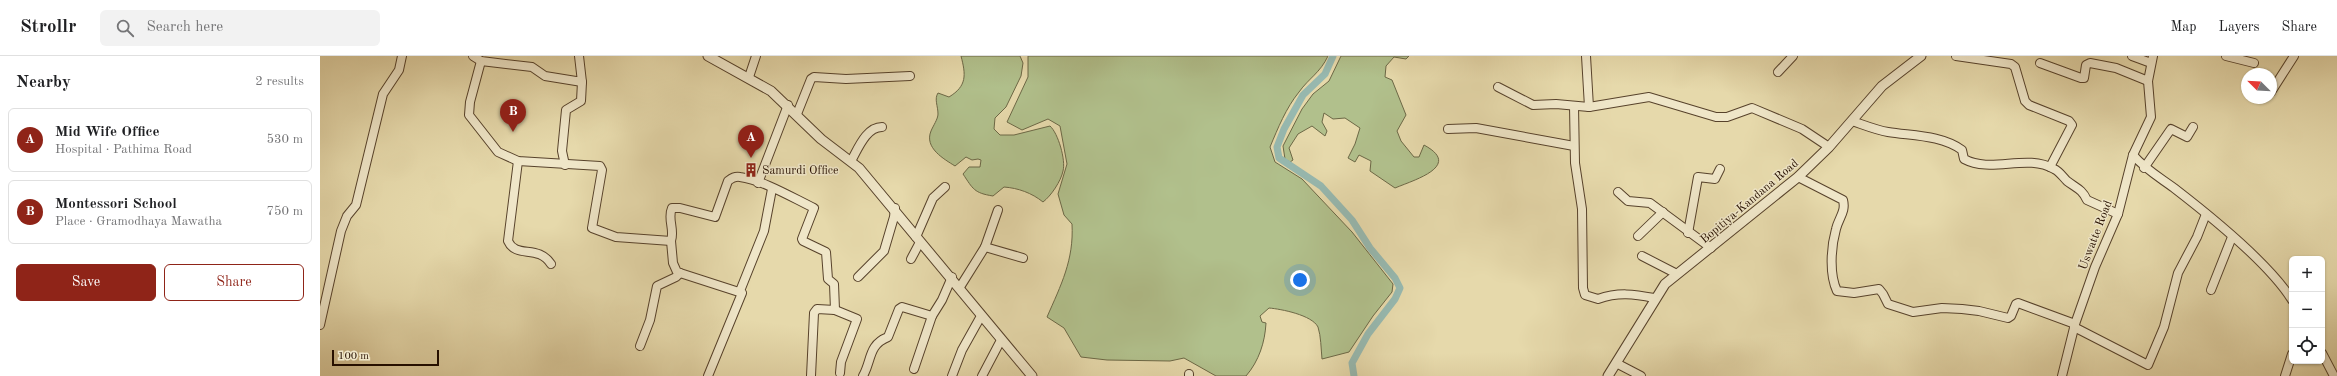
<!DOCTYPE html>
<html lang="en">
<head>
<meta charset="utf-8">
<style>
  :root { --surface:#fff; --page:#f2f2f2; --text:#202124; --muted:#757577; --line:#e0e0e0; --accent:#8f2418 }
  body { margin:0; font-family:"Old Standard TT",serif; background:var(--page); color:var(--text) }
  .controls { position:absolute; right:12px; bottom:12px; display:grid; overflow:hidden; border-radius:6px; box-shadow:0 1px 3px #0004 }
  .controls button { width:36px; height:36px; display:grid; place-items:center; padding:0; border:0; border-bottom:1px solid var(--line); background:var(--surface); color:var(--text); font:20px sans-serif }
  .compass { position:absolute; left:1921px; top:12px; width:36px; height:36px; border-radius:50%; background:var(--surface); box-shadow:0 1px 3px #0004; rotate:294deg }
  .scale { position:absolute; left:12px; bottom:10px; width:107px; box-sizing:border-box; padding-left:4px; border:2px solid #271000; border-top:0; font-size:11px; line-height:14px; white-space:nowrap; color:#271000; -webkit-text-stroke:3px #efe6c8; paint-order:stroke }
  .you { position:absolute; left:980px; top:224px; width:14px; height:14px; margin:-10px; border:3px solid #fff; border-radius:50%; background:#1a73e8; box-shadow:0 0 0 6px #1a73e833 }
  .badge { display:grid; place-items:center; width:26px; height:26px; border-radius:50%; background:var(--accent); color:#fff; font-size:13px; font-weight:700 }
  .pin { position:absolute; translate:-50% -33px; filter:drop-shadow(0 1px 2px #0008) }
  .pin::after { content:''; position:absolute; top:21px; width:14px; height:12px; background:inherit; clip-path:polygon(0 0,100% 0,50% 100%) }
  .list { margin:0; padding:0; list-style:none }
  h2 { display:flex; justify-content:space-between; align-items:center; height:52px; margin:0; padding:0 16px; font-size:17px }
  h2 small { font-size:13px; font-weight:400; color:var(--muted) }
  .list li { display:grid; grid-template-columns:26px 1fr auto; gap:12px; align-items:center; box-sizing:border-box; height:64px; margin:0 8px 8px; padding:0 8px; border:1px solid var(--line); border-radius:6px }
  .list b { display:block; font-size:15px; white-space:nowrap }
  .list p { margin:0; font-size:13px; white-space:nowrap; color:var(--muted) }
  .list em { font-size:13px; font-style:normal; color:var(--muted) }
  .actions { display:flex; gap:8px; padding:12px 16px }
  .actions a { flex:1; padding:9px 0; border:1px solid var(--accent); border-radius:6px; text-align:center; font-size:14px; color:var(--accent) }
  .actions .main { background:var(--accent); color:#fff }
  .icon { flex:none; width:22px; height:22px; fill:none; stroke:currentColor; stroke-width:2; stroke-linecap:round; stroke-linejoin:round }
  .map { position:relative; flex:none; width:2017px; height:320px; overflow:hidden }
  header { display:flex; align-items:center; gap:24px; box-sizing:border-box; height:56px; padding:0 20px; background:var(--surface); border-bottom:1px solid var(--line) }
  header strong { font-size:19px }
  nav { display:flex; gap:22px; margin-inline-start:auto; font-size:14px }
  .search { width:280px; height:36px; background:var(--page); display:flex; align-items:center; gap:10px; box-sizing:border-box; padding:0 14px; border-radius:6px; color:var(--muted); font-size:15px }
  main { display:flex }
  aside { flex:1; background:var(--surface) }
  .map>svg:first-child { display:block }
</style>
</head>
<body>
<header>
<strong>Strollr</strong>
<div class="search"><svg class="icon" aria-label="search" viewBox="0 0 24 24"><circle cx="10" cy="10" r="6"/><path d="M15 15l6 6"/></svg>Search here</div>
<nav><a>Map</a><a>Layers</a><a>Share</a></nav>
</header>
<main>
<aside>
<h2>Nearby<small>2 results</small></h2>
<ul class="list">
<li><span class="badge">A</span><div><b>Mid Wife Office</b><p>Hospital · Pathima Road</p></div><em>530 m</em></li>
<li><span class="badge">B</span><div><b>Montessori School</b><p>Place · Gramodhaya Mawatha</p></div><em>750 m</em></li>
</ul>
<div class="actions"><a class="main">Save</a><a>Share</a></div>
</aside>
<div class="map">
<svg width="2017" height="320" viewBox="0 0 2017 320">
  <rect width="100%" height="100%" fill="#e6d9ab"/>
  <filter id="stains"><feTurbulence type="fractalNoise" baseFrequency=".005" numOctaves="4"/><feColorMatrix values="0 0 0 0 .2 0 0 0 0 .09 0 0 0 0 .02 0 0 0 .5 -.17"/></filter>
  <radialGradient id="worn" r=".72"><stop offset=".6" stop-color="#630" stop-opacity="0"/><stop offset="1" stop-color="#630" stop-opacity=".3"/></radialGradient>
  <g fill="#b1c08c" stroke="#6c6846">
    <path d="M641,0H700L703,7L701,20L686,51L675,62L674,73L680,79H694L730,70C738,77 746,104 743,115C741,125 731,140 723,146C712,137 698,132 684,131L673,140C654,137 653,133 643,118L649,111H660L661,104L658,103L652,104L646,101L635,110C624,103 604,92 611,75C613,70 618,63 618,58C618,50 614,43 618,37L629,41C647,30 646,19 641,0Z"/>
    <path d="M708,0H1008C1000,17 989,22 979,36C966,52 958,72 950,91L955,106L982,123L1032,176L1073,228L1072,236L1053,260L1029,296L1002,303C1001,293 1001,280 998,271C992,259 961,253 949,252L940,260L942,266L946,267C945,286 939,305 926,320H896L864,302L850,305L787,304L761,301L744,272L727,261C741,229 754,204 752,168L744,159L738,138L747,108L740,70L728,63L702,74L687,66L708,21Z"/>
    <path d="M1021,0H1089L1086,3L1074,1L1066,10L1065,21L1072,24L1086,59L1077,75L1081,85L1094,101H1099L1104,89C1143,110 1094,124 1075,132L1050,115L1051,105L1039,99L1035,106L1028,102L1035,88L1040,72L1025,62L1013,63L1004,57L1002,66L1007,75L1005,80L992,70L978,78L969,92L973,104L970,106L965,103L963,90L982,53L993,38L1009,25Z"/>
  </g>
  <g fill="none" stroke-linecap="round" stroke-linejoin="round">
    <path stroke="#97b9b0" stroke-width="7" d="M1013,0L1005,18L983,39L964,73L957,91L959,102L1001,130L1032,164L1050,192L1075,222L1080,232L1075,243L1048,278L1032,307L1034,320"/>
    <defs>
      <g id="minor">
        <path d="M153,0L161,5L212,11L225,20L262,26L259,0"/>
        <path d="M1266,0L1269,51"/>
        <path d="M1636,0L1691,8L1695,11L1705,45L1709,49L1749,65L1752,69L1730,111"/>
        <path d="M1812,0L1831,7"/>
        <path d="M1906,0L1934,7"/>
        <path d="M161,5L150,46L149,59L178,96L198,105L280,110L282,114L272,172L296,181L351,185C355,173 347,163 352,152H360L395,161L408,125C412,122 415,120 420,121C443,124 473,142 494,152L482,183L483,185L506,196L508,223L514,228L515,254L497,253L494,257L491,320"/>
        <path d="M1720,7L1761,22H1764L1766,9L1770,7L1796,12L1828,25"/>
        <path d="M1458,16L1473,0"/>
        <path d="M429,21L436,0"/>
        <path d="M1178,31L1213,49L1236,48L1269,51L1329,41L1396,61H1407L1432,52L1482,73L1509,91"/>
        <path d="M1951,36L1974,0"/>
        <path d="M1254,50L1255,107L1262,153L1263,232L1265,239L1278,243C1298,236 1314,238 1334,242"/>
        <path d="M477,58L491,23L494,21L526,23L590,20"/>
        <path d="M1532,65C1544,69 1556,74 1568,76C1593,80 1621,79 1642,94L1644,103C1672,118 1706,97 1734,113C1739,115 1743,121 1747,125C1756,132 1762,133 1767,144L1798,158"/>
        <path d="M1128,73L1156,72L1254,90"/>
        <path d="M1813,99C1825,113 1839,121 1854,132C1889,159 1949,207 1972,244"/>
        <path d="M198,105L188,185C196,203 218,188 231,208"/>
        <path d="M531,105C538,93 546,71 562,71"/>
        <path d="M245,109L242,95L246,54L261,45L262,26"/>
        <path d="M1824,112L1851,73L1867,81L1873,71"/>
        <path d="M1478,121L1523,144C1526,156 1519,161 1516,173C1511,191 1509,218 1517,235L1534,237L1559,233L1563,238L1568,248L1593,256L1622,252L1642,253L1659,255L1688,262L1691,260L1696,248L1698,247L1755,268"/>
        <path d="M438,127L468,49"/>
        <path d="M1298,136L1308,145L1330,147L1391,192"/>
        <path d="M1368,177L1378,121L1395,123L1400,113"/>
        <path d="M1318,180L1343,156"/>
        <path d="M596,181L613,142L625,131"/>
        <path d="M351,185L353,207L357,216L422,237L388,320"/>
        <path d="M665,191L678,154"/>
        <path d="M1322,200L1357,218"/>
        <path d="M591,203L600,186"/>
        <path d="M538,221L564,195L574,161L575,152"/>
        <path d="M640,231L665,191L703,202"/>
        <path d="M1891,234L1912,181"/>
        <path d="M420,235L444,175L452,133"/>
        <path d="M515,254L537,263L521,306L520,317"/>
        <path d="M0,269L21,175L27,160L36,149L63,38L79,14L82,0"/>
        <path d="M1754,271L1828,309L1844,271L1858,217L1877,181L1886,158"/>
        <path d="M320,290L330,264L337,230L356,221L360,217"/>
        <path d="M2002,297L2014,320"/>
        <path d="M1296,307L1321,320"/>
        <path d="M594,313L612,260"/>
        <path d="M543,320C552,304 548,289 568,281L579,253L582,251L612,260L622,244L632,221"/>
        <path d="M632,320L642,294L661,260"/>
        <path d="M662,320L681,284"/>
        <path d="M869,320V318"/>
        <path d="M1742,320L1755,268L1775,211L1798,158L1813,99L1831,61L1828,25L1833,0"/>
        <path d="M1965,320L1972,298"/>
      </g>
      <g id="tertiary">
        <path d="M388,0L451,35L501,83L539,112L712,320"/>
        <path d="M1288,320L1345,228L1478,121L1509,91L1562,30L1601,0"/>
      </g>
    </defs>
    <use href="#minor" stroke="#57422b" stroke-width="10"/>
    <use href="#tertiary" stroke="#57422b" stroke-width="11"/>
    <use href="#minor" stroke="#efe6c8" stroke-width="8"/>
    <use href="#tertiary" stroke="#efe6c8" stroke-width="9"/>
  </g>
  <defs>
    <symbol id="building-bare" viewBox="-9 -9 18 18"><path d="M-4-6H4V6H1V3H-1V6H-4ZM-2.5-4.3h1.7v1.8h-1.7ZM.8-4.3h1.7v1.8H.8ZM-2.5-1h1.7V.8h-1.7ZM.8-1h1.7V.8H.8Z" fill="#8f2418" stroke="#efe6c8" stroke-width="2.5" paint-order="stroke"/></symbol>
  </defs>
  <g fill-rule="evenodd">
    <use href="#building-bare" x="421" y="104" width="20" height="20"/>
  </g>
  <g text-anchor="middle" stroke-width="3" stroke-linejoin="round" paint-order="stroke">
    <g font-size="12" fill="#271000" stroke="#efe6c8" text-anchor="start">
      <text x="442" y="118">Samurdi Office</text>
    </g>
    <g font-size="12" fill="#271000" stroke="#efe6c8">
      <text transform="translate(1429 145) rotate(-40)" y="4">Bopitiya-Kandana Road</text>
      <text transform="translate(1775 179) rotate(-69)" y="4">Uswatte Road</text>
    </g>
  </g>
  <rect width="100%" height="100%" filter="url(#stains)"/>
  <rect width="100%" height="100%" fill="url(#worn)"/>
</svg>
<div class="controls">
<button>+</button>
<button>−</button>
<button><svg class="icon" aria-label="locate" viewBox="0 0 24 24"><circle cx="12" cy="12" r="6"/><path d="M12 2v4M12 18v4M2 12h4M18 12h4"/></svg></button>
</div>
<svg class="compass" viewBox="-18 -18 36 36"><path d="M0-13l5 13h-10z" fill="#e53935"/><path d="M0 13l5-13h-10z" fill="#757577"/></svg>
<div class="scale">100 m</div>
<div class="you"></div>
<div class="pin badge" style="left:431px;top:102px">A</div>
<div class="pin badge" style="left:193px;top:76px">B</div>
</div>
</main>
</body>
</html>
